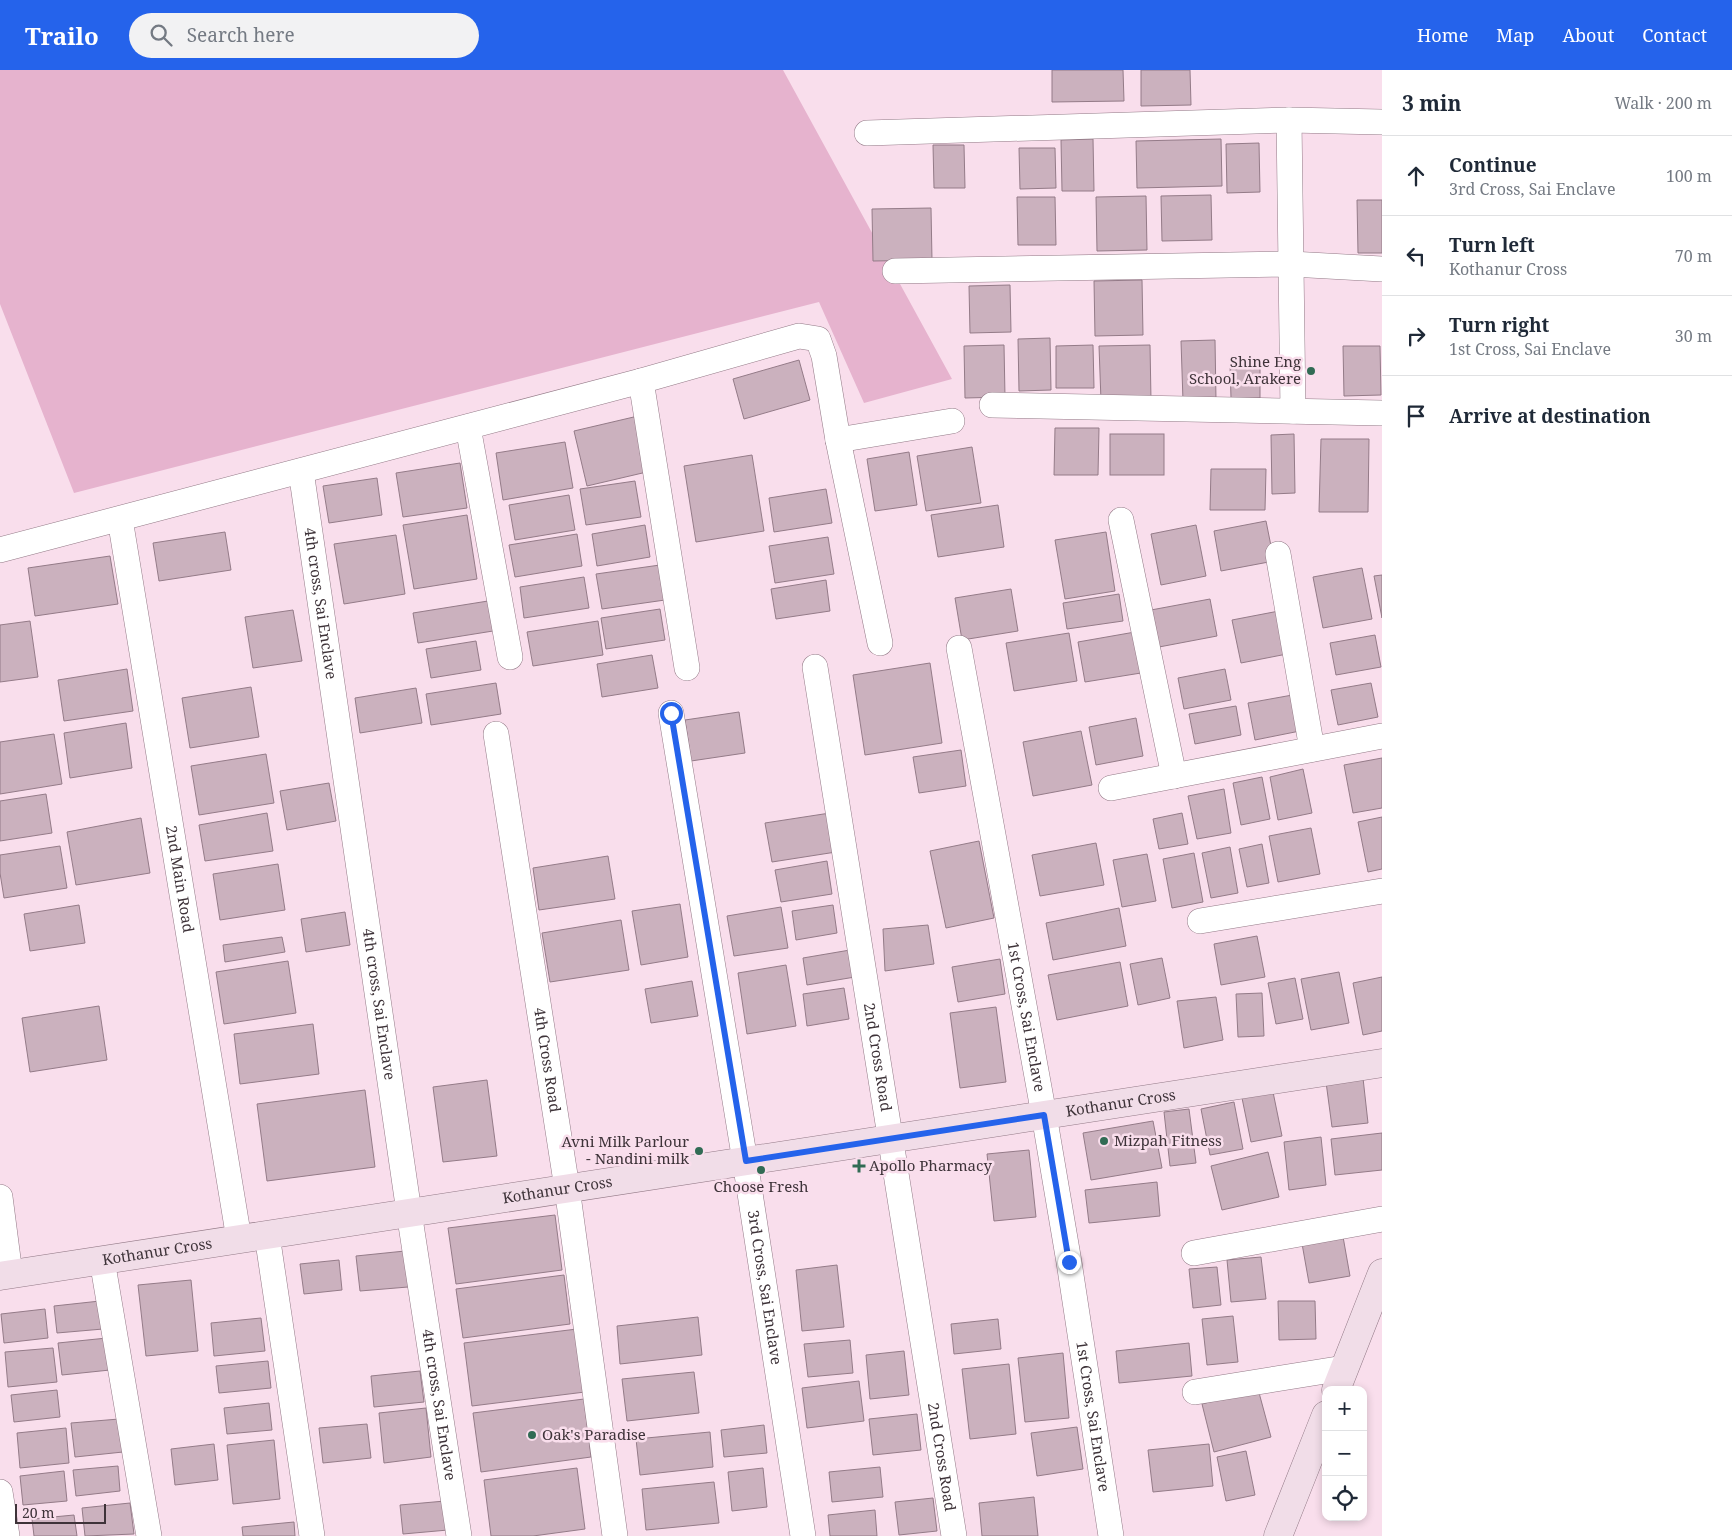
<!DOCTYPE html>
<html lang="en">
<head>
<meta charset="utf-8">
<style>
  :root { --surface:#fff; --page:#f2f2f3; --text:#1f2937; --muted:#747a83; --line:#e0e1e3; --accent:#2563eb }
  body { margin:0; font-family:"Noto Serif",serif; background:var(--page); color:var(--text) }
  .controls { position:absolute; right:15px; bottom:15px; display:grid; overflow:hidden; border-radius:10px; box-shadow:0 2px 8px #0003 }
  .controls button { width:45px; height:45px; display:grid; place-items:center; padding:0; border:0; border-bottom:1px solid var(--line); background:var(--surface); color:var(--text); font:25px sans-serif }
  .scale { position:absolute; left:15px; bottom:12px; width:91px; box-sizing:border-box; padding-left:5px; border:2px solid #3e3339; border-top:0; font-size:14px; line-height:18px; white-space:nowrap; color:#3e3339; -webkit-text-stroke:4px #f9deec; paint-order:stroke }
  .stop { position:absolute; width:15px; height:15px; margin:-11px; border:4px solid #2563eb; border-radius:50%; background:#fff }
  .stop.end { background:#2563eb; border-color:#fff; box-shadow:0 1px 5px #0008 }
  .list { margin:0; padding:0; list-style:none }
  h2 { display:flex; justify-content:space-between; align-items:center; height:65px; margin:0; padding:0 20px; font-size:21px }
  h2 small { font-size:16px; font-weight:400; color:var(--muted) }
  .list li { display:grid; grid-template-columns:32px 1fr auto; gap:15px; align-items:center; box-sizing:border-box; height:80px; padding:0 20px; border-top:1px solid var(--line) }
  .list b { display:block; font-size:19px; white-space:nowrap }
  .list p { margin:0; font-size:16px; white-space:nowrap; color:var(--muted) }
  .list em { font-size:16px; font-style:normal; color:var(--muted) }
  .icon { flex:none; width:28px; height:28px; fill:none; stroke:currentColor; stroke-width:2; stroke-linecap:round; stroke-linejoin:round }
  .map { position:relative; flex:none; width:1382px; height:1466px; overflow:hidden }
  header { display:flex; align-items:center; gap:30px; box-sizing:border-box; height:70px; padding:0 25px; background:var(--accent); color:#fff }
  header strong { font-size:24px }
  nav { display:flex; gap:28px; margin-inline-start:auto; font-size:18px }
  .search { width:350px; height:45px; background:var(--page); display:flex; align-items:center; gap:12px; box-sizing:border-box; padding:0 18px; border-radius:28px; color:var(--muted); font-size:19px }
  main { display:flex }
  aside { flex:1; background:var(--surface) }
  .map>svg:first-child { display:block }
</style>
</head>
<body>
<header>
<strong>Trailo</strong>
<div class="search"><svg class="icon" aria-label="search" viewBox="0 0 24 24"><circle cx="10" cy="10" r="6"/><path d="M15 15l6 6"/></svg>Search here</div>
<nav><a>Home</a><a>Map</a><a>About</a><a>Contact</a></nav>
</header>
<main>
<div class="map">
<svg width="1382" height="1466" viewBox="0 0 1382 1466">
  <rect width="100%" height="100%" fill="#f9deec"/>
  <path fill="#e6b3ce" d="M0,0H783L952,309L864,333L819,232L74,423L0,234Z"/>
  <g fill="#cbb1be" stroke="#947b88">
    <path d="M1052,0H1123L1124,31L1052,32Z"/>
    <path d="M1141,0H1190L1191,35L1141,36Z"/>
    <path d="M1093,69L1094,121H1062L1061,70Z"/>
    <path d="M1221,69L1222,116L1137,118L1136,71Z"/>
    <path d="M1259,73L1260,122L1227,123L1226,74Z"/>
    <path d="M933,75H964L965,118H934Z"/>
    <path d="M1019,78H1055L1056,118L1020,119Z"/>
    <path d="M1211,125L1212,170L1162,171L1161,126Z"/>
    <path d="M1146,126L1147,180L1097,181L1096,127Z"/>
    <path d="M1017,127H1055L1056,175H1018Z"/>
    <path d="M1357,130H1382V183H1358Z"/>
    <path d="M931,138L932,190L873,191L872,139Z"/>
    <path d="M1142,210L1143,265L1095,266L1094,211Z"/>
    <path d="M1010,215L1011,262L970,263L969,216Z"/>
    <path d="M1050,268L1051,320L1019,321L1018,269Z"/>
    <path d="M1215,270L1216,330L1183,331L1181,271Z"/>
    <path d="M1004,275L1005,327L965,328L964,276Z"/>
    <path d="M1093,275L1094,318H1056V276Z"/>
    <path d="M1150,275L1151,330L1101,331L1099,276Z"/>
    <path d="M1343,276H1380L1381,325L1344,326Z"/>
    <path d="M799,290L810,330L744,349L733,309Z"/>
    <path d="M1230,294H1260V328H1231Z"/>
    <path d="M638,346L651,401L587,416L574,361Z"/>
    <path d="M1055,358H1099L1098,405H1054Z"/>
    <rect x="1110" y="364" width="54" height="41"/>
    <path d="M1294,364L1295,423L1272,424L1271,365Z"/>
    <path d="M1321,369H1369L1368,442H1319Z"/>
    <path d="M565,372L573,418L503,430L496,383Z"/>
    <path d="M972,377L981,433L926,441L917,386Z"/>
    <path d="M909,382L917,435L875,441L867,389Z"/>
    <path d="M752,385L764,461L696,472L684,396Z"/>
    <path d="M460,393L467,438L403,447L396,403Z"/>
    <path d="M1211,399H1266L1265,440H1210Z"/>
    <path d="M377,408L382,445L329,453L323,416Z"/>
    <path d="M635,411L641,447L586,455L580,419Z"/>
    <path d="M826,419L832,453L774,462L769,428Z"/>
    <path d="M569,425L575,460L515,470L509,435Z"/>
    <path d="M998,435L1004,477L938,487L931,445Z"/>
    <path d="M467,445L477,509L414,519L403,455Z"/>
    <path d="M1266,451L1274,491L1221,501L1214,461Z"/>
    <path d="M645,455L650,487L597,496L592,464Z"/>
    <path d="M1196,455L1206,506L1161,515L1151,464Z"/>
    <path d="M225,462L231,500L159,511L153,473Z"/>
    <path d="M1106,462L1115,521L1065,529L1055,470Z"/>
    <path d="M577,464L582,496L515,507L509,475Z"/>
    <path d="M396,465L405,524L344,534L334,474Z"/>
    <path d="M828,467L834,504L775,513L769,476Z"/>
    <path d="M110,486L118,534L35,546L28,498Z"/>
    <path d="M660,495L665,530L602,539L596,504Z"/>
    <path d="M1362,498L1372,549L1323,558L1313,507Z"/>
    <path d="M1382,505V548L1374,506Z"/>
    <path d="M584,507L589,538L524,548L520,517Z"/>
    <path d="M826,510L830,541L776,549L771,519Z"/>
    <path d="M1011,519L1018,561L962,570L955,528Z"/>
    <path d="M1119,524L1123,551L1067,559L1063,533Z"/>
    <path d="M1210,529L1217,566L1159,577L1151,540Z"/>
    <path d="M488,531L493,561L418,573L413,543Z"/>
    <path d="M660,539L665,570L606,579L601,548Z"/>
    <path d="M293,540L302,591L253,598L245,547Z"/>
    <path d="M1279,541L1287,584L1241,593L1232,550Z"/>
    <path d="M30,551L38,607L0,612V555Z"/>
    <path d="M598,551L603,585L533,596L527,562Z"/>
    <path d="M1135,562L1141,603L1085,612L1078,572Z"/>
    <path d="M1069,563L1077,611L1014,621L1006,573Z"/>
    <path d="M1375,565L1381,597L1336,605L1330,573Z"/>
    <path d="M476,571L481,600L431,608L426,579Z"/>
    <path d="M652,585L658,618L602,627L597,594Z"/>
    <path d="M930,593L942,673L865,685L853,605Z"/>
    <path d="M127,599L133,641L64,651L58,610Z"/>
    <path d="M1225,599L1231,630L1184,639L1178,608Z"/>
    <path d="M496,613L501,644L431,655L426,624Z"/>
    <path d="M1371,613L1378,647L1338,655L1331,620Z"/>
    <path d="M251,617L259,667L190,678L182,628Z"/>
    <path d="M416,618L422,653L360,663L355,628Z"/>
    <path d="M1298,624L1305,660L1255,670L1248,633Z"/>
    <path d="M1236,636L1241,665L1195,674L1189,644Z"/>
    <path d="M739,642L745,683L691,691L685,650Z"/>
    <path d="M1136,648L1143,686L1096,695L1089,657Z"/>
    <path d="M126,653L132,698L70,708L64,663Z"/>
    <path d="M1081,661L1092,715L1033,726L1023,672Z"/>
    <path d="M54,664L62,714L0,724V672Z"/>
    <path d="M961,680L966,716L919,723L913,687Z"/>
    <path d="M266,684L274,733L199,745L191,696Z"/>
    <path d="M1382,688V738L1353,743L1344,695Z"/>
    <path d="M1303,699L1312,743L1278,750L1270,707Z"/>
    <path d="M1262,707L1270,749L1241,755L1233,713Z"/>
    <path d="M329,713L336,751L287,760L280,721Z"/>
    <path d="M1224,719L1231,763L1197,769L1188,726Z"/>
    <path d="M46,724L52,763L0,771V731Z"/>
    <path d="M267,743L273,781L205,791L199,755Z"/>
    <path d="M830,743L836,782L772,792L765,753Z"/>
    <path d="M1182,743L1188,774L1159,779L1153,749Z"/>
    <path d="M1382,747V799L1368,802L1358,752Z"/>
    <path d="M141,748L150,803L76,815L67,762Z"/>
    <path d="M1311,758L1320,804L1278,812L1269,766Z"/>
    <path d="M979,771L994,848L946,858L930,781Z"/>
    <path d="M1096,773L1104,815L1040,826L1032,785Z"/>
    <path d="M1262,774L1269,813L1247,817L1239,779Z"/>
    <path d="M60,776L67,818L4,828L0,803V785Z"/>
    <path d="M1230,777L1238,823L1211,828L1202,783Z"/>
    <path d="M1194,783L1203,832L1172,838L1163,789Z"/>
    <path d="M1147,784L1156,831L1122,837L1113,790Z"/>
    <path d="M608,786L615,829L539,840L533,798Z"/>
    <path d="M827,791L832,824L781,832L775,800Z"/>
    <path d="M278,794L285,840L220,850L213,804Z"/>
    <path d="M680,834L688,887L641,895L632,841Z"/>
    <path d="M79,835L85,873L30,881L24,844Z"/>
    <path d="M833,835L837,863L796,870L792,841Z"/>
    <path d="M781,837L788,878L734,886L727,846Z"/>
    <path d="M1119,838L1126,876L1053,890L1046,853Z"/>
    <path d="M345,842L350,875L306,882L301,849Z"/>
    <path d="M621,850L629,900L550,912L542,863Z"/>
    <path d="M928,855L934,894L885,901L883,859Z"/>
    <path d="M1257,866L1265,907L1221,915L1214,874Z"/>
    <path d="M282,867L285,882L225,892L223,875Z"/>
    <path d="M850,880L855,907L807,915L803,888Z"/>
    <path d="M1162,888L1170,928L1138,935L1130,894Z"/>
    <path d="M1000,889L1005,924L958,932L952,897Z"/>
    <path d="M288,891L296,943L224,954L216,902Z"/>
    <path d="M1120,892L1128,936L1057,950L1048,905Z"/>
    <path d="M786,895L796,956L747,964L738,903Z"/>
    <path d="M1339,902L1349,953L1311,960L1301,909Z"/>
    <path d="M1382,907V961L1363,965L1353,913Z"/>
    <path d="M1295,908L1303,949L1276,954L1268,913Z"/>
    <path d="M692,911L698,946L651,953L645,919Z"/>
    <path d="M844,918L849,949L807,956L803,924Z"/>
    <path d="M1262,923L1264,966L1238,967L1236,924Z"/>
    <path d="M1216,927L1223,970L1184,978L1177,931Z"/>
    <path d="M99,936L107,990L30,1002L22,948Z"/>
    <path d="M996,937L1006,1012L960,1018L950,943Z"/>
    <path d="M313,954L319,1004L240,1014L234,964Z"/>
    <path d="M1363,1008L1368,1053L1332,1057L1326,1012Z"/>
    <path d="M487,1010L497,1086L443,1092L433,1017Z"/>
    <path d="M365,1020L375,1097L267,1111L257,1034Z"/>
    <path d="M1273,1022L1282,1066L1251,1072L1242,1028Z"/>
    <path d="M1234,1032L1243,1079L1210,1085L1201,1039Z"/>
    <path d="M1189,1039L1196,1093L1170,1096L1164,1042Z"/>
    <path d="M1153,1051L1162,1098L1091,1110L1083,1063Z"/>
    <path d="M1382,1063V1100L1335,1105L1331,1069Z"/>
    <path d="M1321,1067L1326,1115L1289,1120L1284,1072Z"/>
    <path d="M1029,1080L1036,1147L994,1151L987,1084Z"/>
    <path d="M1268,1082L1279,1127L1222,1140L1211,1096Z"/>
    <path d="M1157,1112L1160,1146L1089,1153L1085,1120Z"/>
    <path d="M555,1145L562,1200L456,1214L448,1158Z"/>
    <path d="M1342,1161L1350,1206L1309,1213L1301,1168Z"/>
    <path d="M405,1181L408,1217L360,1221L356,1186Z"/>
    <path d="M1261,1187L1266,1229L1231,1232L1227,1190Z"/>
    <path d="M339,1190L342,1220L304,1224L300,1194Z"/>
    <path d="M837,1195L844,1257L802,1261L796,1200Z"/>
    <path d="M1217,1197L1221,1235L1193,1238L1189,1199Z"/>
    <path d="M564,1205L570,1254L463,1268L456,1219Z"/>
    <path d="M191,1210L198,1281L146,1286L138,1215Z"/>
    <path d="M100,1231L103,1259L57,1263L54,1236Z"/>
    <path d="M1278,1231H1315L1316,1269L1279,1270Z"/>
    <path d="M45,1239L48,1268L4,1273L1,1244Z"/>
    <path d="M1233,1246L1238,1292L1207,1295L1202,1249Z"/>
    <path d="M698,1247L702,1285L620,1294L617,1256Z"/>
    <path d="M261,1248L265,1281L214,1286L211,1253Z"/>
    <path d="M998,1249L1001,1279L954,1284L951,1254Z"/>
    <path d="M577,1259L585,1322L472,1336L464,1273Z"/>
    <path d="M107,1268L110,1300L62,1305L58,1273Z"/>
    <path d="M850,1270L853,1303L808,1307L804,1274Z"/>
    <path d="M1189,1273L1192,1306L1119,1313L1116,1281Z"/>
    <path d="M53,1278L57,1312L8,1317L5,1282Z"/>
    <path d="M904,1281L909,1325L870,1329L866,1285Z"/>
    <path d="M1063,1283L1069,1348L1025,1352L1018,1288Z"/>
    <path d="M268,1291L271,1318L219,1323L216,1296Z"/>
    <path d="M1009,1294L1016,1364L970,1369L962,1299Z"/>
    <path d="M420,1301L424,1332L374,1337L371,1306Z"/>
    <path d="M694,1302L699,1343L627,1351L622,1309Z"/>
    <path d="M859,1311L864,1351L807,1358L802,1318Z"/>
    <path d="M1258,1319L1271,1367L1214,1382L1202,1334Z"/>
    <path d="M57,1320L60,1347L14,1352L11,1325Z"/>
    <path d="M584,1329L591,1387L481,1402L473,1343Z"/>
    <path d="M269,1333L272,1360L227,1364L224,1338Z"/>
    <path d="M426,1338L431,1387L384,1393L379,1343Z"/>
    <path d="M917,1344L921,1380L873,1385L869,1349Z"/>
    <path d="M119,1349L123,1382L75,1387L71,1353Z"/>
    <path d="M367,1354L371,1388L323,1393L319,1358Z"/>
    <path d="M764,1355L767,1383L724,1387L721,1360Z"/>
    <path d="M1077,1357L1083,1399L1037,1406L1031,1363Z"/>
    <path d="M66,1358L69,1393L20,1398L17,1363Z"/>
    <path d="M710,1362L713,1397L640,1405L636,1369Z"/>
    <path d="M274,1370L280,1429L233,1434L227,1375Z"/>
    <path d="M214,1374L218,1410L175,1415L171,1379Z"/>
    <path d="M1209,1374L1213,1416L1153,1422L1148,1380Z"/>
    <path d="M1246,1381L1255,1425L1226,1431L1217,1387Z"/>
    <path d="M118,1396L120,1421L76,1426L73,1400Z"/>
    <path d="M880,1397L883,1427L832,1432L829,1402Z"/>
    <path d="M577,1398L585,1459L533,1466H491L484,1410Z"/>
    <path d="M763,1398L767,1437L732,1441L728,1402Z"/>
    <path d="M64,1401L67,1431L23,1435L20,1406Z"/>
    <path d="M714,1412L719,1453L646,1460L642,1419Z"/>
    <path d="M1034,1427L1038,1466H982L979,1433Z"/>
    <path d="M933,1428L937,1461L899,1465L895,1432Z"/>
    <path d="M445,1431L448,1460L403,1464L400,1435Z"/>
    <path d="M130,1433L134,1464L85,1466L82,1438Z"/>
    <path d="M875,1440L877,1466H830L828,1445Z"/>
    <path d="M74,1445L77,1466H34L32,1449Z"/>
    <path d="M294,1452L295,1466H243L242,1457Z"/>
  </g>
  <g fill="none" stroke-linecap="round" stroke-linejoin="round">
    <defs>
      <g id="street">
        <path d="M1289,50L1293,341"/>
        <path d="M867,63L1289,50L1382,52"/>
        <path d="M895,201L1291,194L1382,199"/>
        <path d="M641,311L687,598"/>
        <path d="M992,335L1382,343"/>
        <path d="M468,357L510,587"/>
        <path d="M838,370L952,351"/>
        <path id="s1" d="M301,401L409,1142L459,1466"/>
        <path id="s2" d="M120,449L239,1169"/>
        <path d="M1121,450L1174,706"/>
        <path d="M0,480L641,311L799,266L818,269L824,286L838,370L880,573"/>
        <path d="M1278,484L1312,679"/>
        <path id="s3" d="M959,578L1044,1045L1069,1192L1111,1466"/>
        <path id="s4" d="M815,597L954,1466"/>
        <path id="s5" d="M671,643L745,1091L803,1466"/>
        <path id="s6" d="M496,664L567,1118L615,1466"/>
        <path d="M1111,718L1382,666"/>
        <path d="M1200,851L1382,821"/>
        <path d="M0,1127L10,1204"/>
        <path d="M267,1165L312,1466"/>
        <path d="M1194,1183L1382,1149"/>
        <path d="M102,1190L149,1466"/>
        <path d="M1195,1322L1344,1298"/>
        <path d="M0,1422L7,1466"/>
      </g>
      <g id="secondary">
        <path id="s7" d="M0,1206L1382,993"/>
        <path d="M1336,1320L1382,1203"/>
        <path d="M1278,1466L1326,1345"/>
      </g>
    </defs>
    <use href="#street" stroke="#937a87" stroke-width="26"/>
    <use href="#secondary" stroke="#937a87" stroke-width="29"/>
    <use href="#street" stroke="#fff" stroke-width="25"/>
    <use href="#secondary" stroke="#f1dde8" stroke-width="28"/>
  </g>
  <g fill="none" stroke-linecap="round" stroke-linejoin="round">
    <path stroke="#2563eb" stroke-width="6" d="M671,643L746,1091L1044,1045L1069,1192"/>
  </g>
  <g fill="#316b54" stroke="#f9deec" stroke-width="2">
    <circle cx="1311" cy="301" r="5"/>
    <circle cx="1104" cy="1071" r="5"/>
    <circle cx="699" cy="1081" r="5"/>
    <path d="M856.5 1088.5h5v5h5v5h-5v5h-5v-5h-5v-5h5z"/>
    <circle cx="761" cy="1100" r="5"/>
    <circle cx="532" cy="1365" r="5"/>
  </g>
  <g text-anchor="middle" stroke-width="5" stroke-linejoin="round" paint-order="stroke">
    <g font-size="15" fill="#3e3339" stroke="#f9deec" text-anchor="start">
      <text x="1301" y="297" text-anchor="end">Shine Eng<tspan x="1301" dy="17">School, Arakere</tspan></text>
      <text x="1114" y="1076">Mizpah Fitness</text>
      <text x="689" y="1077" text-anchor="end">Avni Milk Parlour<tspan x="689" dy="17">- Nandini milk</tspan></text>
      <text x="869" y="1101">Apollo Pharmacy</text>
      <text x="761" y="1122" text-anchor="middle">Choose Fresh</text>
      <text x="542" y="1370">Oak's Paradise</text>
    </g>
    <g font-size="15" fill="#3e3339" stroke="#f9deec">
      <text dy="5" stroke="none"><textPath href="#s1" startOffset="134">4th cross, Sai Enclave</textPath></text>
      <text dy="5" stroke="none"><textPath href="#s2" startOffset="365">2nd Main Road</textPath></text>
      <text dy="5" stroke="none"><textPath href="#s1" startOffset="539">4th cross, Sai Enclave</textPath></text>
      <text dy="5" stroke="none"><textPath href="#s3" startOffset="375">1st Cross, Sai Enclave</textPath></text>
      <text dy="5" stroke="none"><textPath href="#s4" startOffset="395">2nd Cross Road</textPath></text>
      <text dy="5" stroke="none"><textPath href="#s6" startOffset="330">4th Cross Road</textPath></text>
      <text dy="5" stroke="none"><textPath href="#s7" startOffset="1134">Kothanur Cross</textPath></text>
      <text dy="5" stroke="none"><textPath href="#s7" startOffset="564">Kothanur Cross</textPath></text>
      <text dy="5" stroke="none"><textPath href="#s7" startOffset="159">Kothanur Cross</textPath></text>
      <text dy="5" stroke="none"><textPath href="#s5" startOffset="582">3rd Cross, Sai Enclave</textPath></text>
      <text dy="5" stroke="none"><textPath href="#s1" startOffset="944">4th cross, Sai Enclave</textPath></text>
      <text dy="5" stroke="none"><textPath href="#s3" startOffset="780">1st Cross, Sai Enclave</textPath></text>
      <text dy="5" stroke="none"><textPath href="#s4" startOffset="800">2nd Cross Road</textPath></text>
    </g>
  </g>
</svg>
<div class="controls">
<button>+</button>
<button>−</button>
<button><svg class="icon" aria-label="locate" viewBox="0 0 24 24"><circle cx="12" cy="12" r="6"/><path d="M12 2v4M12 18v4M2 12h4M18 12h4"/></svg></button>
</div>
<div class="scale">20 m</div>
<div class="stop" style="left:671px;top:643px"></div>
<div class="stop end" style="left:1069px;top:1192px"></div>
</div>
<aside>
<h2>3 min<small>Walk · 200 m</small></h2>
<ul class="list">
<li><svg class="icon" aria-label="ahead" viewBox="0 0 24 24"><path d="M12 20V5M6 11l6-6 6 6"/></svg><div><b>Continue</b><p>3rd Cross, Sai Enclave</p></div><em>100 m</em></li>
<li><svg class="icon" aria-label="left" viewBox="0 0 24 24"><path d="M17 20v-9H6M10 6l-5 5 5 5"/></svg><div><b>Turn left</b><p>Kothanur Cross</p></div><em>70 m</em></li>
<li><svg class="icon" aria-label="right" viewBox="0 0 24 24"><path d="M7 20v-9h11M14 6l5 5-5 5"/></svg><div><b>Turn right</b><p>1st Cross, Sai Enclave</p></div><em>30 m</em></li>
<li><svg class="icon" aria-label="arrive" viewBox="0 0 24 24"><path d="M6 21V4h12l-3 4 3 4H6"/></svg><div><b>Arrive at destination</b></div></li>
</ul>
</aside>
</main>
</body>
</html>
